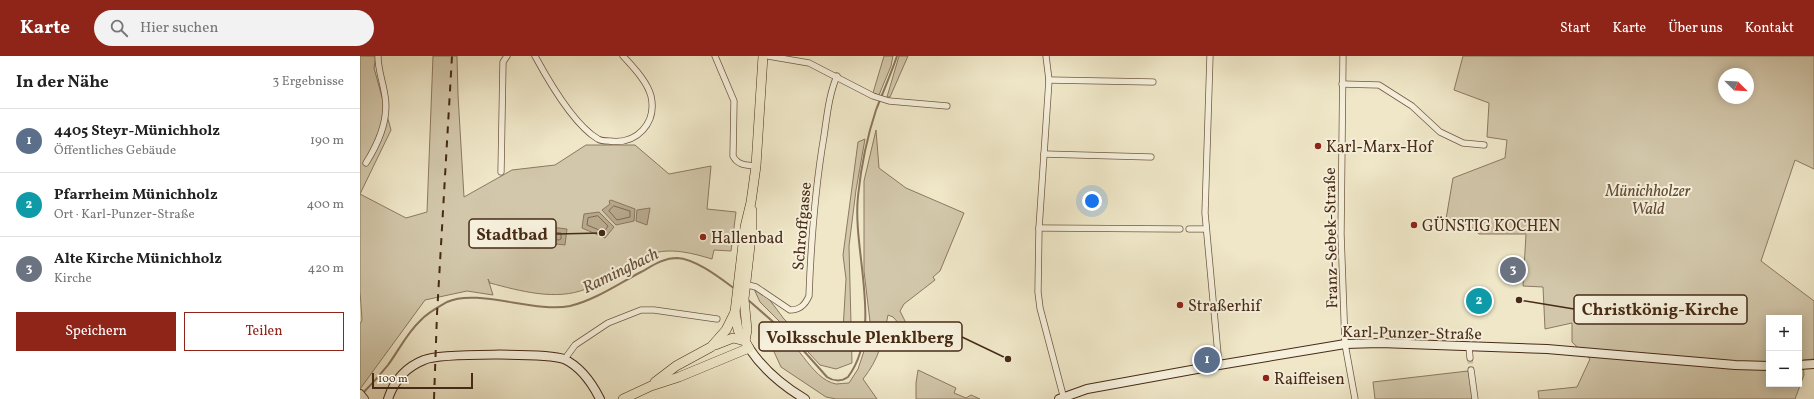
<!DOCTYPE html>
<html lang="de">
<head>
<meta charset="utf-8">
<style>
  :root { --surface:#fff; --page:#f2f2f2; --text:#222; --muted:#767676; --line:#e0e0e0; --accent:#8f2418 }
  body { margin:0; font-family:Vollkorn,serif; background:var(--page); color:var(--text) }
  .controls { position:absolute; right:12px; bottom:12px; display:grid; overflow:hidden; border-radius:0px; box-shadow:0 2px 10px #0003 }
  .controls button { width:36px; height:36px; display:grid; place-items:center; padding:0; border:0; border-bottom:1px solid var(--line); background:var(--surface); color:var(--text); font:20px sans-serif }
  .compass { position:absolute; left:1358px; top:12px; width:36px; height:36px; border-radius:50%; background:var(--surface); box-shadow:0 2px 10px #0003; rotate:114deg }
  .scale { position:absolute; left:12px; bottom:10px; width:101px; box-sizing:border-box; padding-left:4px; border:2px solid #472b16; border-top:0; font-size:11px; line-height:14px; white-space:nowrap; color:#472b16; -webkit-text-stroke:3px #f5efdb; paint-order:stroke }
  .you { position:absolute; left:732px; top:145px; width:14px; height:14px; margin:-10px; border:3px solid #fff; border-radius:50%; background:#1a73e8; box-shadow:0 0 0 6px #1a73e833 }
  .badge { display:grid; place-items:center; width:26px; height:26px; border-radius:50%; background:var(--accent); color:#fff; font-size:13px; font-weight:700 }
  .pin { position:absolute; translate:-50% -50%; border:2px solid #fff; box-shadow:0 1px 4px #0006 }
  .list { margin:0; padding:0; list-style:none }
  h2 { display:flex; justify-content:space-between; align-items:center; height:52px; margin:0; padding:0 16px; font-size:17px }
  h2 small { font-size:13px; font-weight:400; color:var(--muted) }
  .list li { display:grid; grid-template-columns:26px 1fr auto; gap:12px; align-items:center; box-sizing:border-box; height:64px; padding:0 16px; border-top:1px solid var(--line) }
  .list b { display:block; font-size:15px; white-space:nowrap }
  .list p { margin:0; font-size:13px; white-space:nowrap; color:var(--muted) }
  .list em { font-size:13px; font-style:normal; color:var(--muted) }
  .actions { display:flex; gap:8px; padding:12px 16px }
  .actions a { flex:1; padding:9px 0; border:1px solid var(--accent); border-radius:0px; text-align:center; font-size:14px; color:var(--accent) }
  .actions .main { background:var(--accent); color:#fff }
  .icon { flex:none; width:22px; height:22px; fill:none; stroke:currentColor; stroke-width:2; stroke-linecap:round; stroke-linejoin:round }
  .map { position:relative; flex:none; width:1454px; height:343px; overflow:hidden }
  header { display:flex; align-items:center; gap:24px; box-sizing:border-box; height:56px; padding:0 20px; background:var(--accent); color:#fff }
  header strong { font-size:19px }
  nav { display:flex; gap:22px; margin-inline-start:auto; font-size:14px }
  .search { width:280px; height:36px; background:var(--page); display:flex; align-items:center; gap:10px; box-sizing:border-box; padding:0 14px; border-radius:22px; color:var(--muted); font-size:15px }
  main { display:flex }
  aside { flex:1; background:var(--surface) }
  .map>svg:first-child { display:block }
</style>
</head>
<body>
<header>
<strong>Karte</strong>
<div class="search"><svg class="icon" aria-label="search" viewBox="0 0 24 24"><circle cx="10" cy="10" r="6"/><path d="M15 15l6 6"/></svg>Hier suchen</div>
<nav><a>Start</a><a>Karte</a><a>Über uns</a><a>Kontakt</a></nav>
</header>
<main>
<aside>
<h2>In der Nähe<small>3 Ergebnisse</small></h2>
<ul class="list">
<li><span class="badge" style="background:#5c6f8a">1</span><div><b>4405 Steyr-Münichholz</b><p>Öffentliches Gebäude</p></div><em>190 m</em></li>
<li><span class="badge" style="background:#0f9aa8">2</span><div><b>Pfarrheim Münichholz</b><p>Ort · Karl-Punzer-Straße</p></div><em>400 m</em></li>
<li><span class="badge" style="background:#6b7280">3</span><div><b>Alte Kirche Münichholz</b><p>Kirche</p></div><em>420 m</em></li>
</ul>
<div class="actions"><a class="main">Speichern</a><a>Teilen</a></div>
</aside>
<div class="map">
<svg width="1454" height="343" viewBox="0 0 1454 343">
  <rect width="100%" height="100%" fill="#efe7c8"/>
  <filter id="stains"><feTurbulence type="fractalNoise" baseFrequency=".005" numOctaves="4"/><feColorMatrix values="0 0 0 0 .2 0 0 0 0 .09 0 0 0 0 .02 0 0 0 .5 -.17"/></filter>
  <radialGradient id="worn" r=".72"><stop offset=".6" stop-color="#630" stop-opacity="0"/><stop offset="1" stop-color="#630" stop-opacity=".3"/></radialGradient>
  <g fill="#d2c7aa" stroke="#8c7960" fill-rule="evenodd">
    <path d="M0,0H16L14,12L31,74L0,138Z"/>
    <path d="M73,0H97L98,39L104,141L152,114L195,109L226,89H275L309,118L351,110L347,153L376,156L371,195L354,194L352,203C309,190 293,192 255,215C245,221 236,229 226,233C196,245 160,235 130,227L128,223L133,239L107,235L65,244L0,333V268L2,264L0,235V138L46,162L67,156Z"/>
    <path d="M524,0H533L531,10L519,39L513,37Z"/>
    <path d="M539,0H548L530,41H527Z"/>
    <path d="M1103,0H1454V113L1435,104L1401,205L1454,245V303L1443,304L1444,319L1435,343H1179L1178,335L1217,331L1230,303L1212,286V267L1185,273L1183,231L1163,230L1166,178H1119L1108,168L1085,169L1093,122L1145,102L1147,84L1127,81L1129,47L1094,34ZM1364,18H1388V42H1364ZM1409,262H1439V328H1409Z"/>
    <path d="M516,74L519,112L546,132L604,157L580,215L573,221L575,224L544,248L540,255L553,281H543V272L533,261L528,259C523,285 519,303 503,323L517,343H476L466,341L421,311L404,274L411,270C437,281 450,323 476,328C480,328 485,327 489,327L498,313L511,274L504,215V125Z"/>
    <path d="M505,83L496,134L489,190L492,307L476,313L460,309L426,272L400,246L394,233L409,243L424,263L447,285L461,290L483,274L486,223L483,199L498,86Z"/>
    <path d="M558,314L596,332L594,337L606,342L611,339L620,343H556V327Z"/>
    <path d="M1108,315L1115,343H1015L1013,326Z"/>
  </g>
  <g fill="#b6a78b" stroke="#8a755c">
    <path d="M251,144L275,153L274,165L256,169L242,154L250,148L249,145Z"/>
    <path d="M290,152L287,169L276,165L277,154Z"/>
    <path d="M239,156L254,171L245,182L222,172L224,158Z"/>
    <path d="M156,167L207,173L205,189L154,183Z"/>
  </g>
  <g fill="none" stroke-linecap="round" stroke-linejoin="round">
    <g stroke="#7e6950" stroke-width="1">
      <path d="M254,150L270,155V161L257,164L249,155Z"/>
      <path d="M238,160L248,170L244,176L227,169L228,162Z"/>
      <path d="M161,172L201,177V183L199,184L160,180L159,174Z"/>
    </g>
    <g stroke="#8a755c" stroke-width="2">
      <path d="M387,243L435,285L467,321C473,325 481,326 488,321C524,272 492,196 498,140C501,111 507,81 516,54C523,36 531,18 537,0"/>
      <path d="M2,338C11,329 20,319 28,309C39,294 47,277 60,265C67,257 78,251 87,246C117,232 174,257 210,250C235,244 258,228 281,216C292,210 303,202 317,202C336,203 360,222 375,233"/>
    </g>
    <path stroke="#cdc1a4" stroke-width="5.5" stroke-dasharray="5.5 3" stroke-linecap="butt" d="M1110,302L1111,314"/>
    <defs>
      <g id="street">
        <path d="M175,0C188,24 214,69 238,83C241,85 246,85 249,85C277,89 297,67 291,40C287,25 273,11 263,0"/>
        <path d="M355,0L374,45L373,100C378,110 387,109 396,110"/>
        <path d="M408,0L449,7L513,40L529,45L587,50"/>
        <path d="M686,0L689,24L679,172L678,236L680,252L704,343"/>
        <path d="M850,0L845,157L859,309"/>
        <path d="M983,0L981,178L985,288L995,343"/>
        <path d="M689,24L793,26"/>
        <path d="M982,28L1019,29L1052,50L1080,76L1103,87L1124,89"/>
        <path d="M684,98L791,101"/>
        <path d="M6,107C18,88 29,63 25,40C23,26 18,14 18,0"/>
        <path d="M141,116L143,6L147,0"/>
        <path d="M679,172L820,173"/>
        <path d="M829,173H846"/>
        <path d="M384,228L396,231L430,254C440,254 445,249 449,240C451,186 455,133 464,80C467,60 469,38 477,20"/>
        <path d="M1109,291L1110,302"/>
        <path d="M204,304L215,289L248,267L281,254H294L357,263"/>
        <path d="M1111,314L1115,343"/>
      </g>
      <g id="secondary">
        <path d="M389,292C403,313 423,330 445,343"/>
        <path d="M1439,309L1454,308"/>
        <path d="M0,338L4,343"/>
        <path d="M28,343C34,325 46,311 64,304C80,297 188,297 204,303C221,311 232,327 240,343"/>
        <path d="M699,343L727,333L859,309L985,288L1020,287L1187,293L1375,309L1409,310"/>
      </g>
      <g id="primary">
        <path d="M385,285L378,274L375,256L385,171L391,146L396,110L403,0"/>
        <path d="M355,289L373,282L385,285"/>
        <path d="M295,326L316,310L351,291L366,274L375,256"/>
        <path d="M263,343L291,330L319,321L389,292L385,285L387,274L384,243L392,172V154"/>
      </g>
    </defs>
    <use href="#street" stroke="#715a42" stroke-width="7"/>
    <use href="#secondary" stroke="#472b16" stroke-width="10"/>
    <use href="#primary" stroke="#472b16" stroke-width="10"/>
    <use href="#street" stroke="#f5efdb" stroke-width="5.5"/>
    <use href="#secondary" stroke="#f5efdb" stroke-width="8"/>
    <use href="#primary" stroke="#efe7c8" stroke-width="9"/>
    <path stroke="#472b16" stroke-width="2" stroke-dasharray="7 7" stroke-linecap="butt" d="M74,343L77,258L92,0"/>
  </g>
  <g fill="#8f2418" stroke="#f5efdb" stroke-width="1.5">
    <circle cx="958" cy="90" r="4"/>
    <circle cx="1054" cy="169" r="4"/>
    <circle cx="343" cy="181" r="4"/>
    <circle cx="820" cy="249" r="4"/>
    <circle cx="906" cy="322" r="4"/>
  </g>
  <g text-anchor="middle" stroke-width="4" stroke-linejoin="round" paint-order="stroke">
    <g font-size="16" fill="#472b16" stroke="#f5efdb" text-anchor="start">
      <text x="966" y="96">Karl-Marx-Hof</text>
      <text x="1062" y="175">GÜNSTIG KOCHEN</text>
      <text x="351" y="187">Hallenbad</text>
      <text x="828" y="255">Straßerhif</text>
      <text x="914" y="328">Raiffeisen</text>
    </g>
    <g font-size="16" font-style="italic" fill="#634a34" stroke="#f5efdb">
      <text x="1288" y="140">Münichholzer<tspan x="1288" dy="18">Wald</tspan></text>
    </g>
    <g font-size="16" fill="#472b16" stroke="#f5efdb">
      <text transform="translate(441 170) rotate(-85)" y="6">Schroffgasse</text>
      <text transform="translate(970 182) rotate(-91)" y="6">Franz-Sebek-Straße</text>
      <text transform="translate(1052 276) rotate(1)" y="6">Karl-Punzer-Straße</text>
    </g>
    <g font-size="17" font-style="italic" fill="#685039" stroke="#f5efdb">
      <text transform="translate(260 214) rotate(-26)" y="6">Ramingbach</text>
    </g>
  </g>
  <path fill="none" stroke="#472b16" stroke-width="1.5" d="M242 177L196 178M1159 244L1214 253M648 303L602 281"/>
  <g fill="#472b16" stroke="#f5efdb" stroke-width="1.5">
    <circle cx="242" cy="177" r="4"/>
    <circle cx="1159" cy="244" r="4"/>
    <circle cx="648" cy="303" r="4"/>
  </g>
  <g fill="#f5efdb" stroke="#472b16" stroke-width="1.5">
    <rect x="109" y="163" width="87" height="29" rx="4"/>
    <rect x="1214" y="239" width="173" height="29" rx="4"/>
    <rect x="399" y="266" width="203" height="29" rx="4"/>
  </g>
  <g font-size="17" text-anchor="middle" font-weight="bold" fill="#472b16">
    <text x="152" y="184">Stadtbad</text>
    <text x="1300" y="259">Christkönig-Kirche</text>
    <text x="500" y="287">Volksschule Plenklberg</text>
  </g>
  <rect width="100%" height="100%" filter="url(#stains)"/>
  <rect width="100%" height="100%" fill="url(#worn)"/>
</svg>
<div class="controls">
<button>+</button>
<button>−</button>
</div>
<svg class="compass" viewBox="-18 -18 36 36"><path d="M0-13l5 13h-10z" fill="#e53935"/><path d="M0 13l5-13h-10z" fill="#767676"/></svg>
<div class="scale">100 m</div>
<div class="you"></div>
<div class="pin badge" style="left:847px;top:304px;background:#5c6f8a">1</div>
<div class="pin badge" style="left:1119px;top:245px;background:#0f9aa8">2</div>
<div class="pin badge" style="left:1153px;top:214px;background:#6b7280">3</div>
</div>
</main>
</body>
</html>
